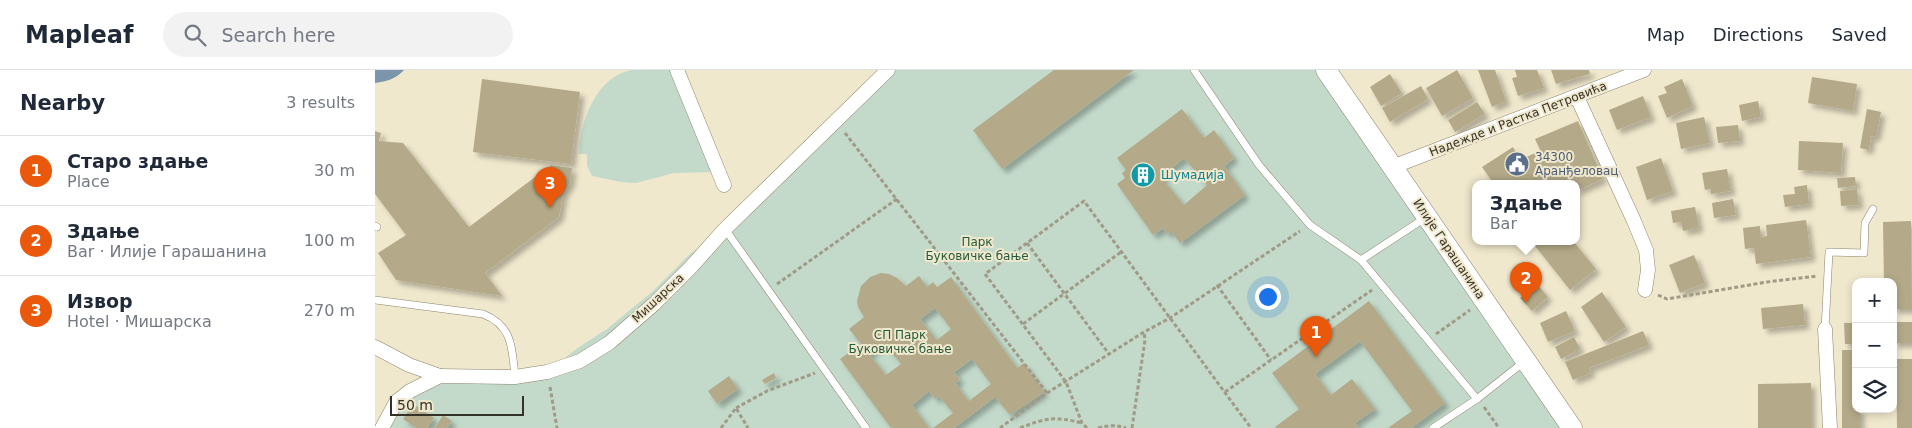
<!DOCTYPE html>
<html lang="en">
<head>
<meta charset="utf-8">
<style>
  :root { --surface:#fff; --page:#f2f2f3; --text:#1f2937; --muted:#747a83; --line:#e0e1e3; --accent:#ea580c }
  body { margin:0; font-family:"DejaVu Sans",sans-serif; background:var(--page); color:var(--text) }
  .controls { position:absolute; right:15px; bottom:15px; display:grid; overflow:hidden; border-radius:10px; box-shadow:0 2px 8px #0003 }
  .controls button { width:45px; height:45px; display:grid; place-items:center; padding:0; border:0; border-bottom:1px solid var(--line); background:var(--surface); color:var(--text); font:25px sans-serif }
  .scale { position:absolute; left:15px; bottom:12px; width:134px; box-sizing:border-box; padding-left:5px; border:2px solid #343126; border-top:0; font-size:14px; line-height:18px; white-space:nowrap; color:#343126; -webkit-text-stroke:4px #f0e8cd; paint-order:stroke }
  .you { position:absolute; left:892px; top:226px; width:18px; height:18px; margin:-12px; border:4px solid #fff; border-radius:50%; background:#1a73e8; box-shadow:0 0 0 8px #1a73e833 }
  .badge { display:grid; place-items:center; width:32px; height:32px; border-radius:50%; background:var(--accent); color:#fff; font-size:16px; font-weight:700 }
  .pin { position:absolute; translate:-50% -41px; filter:drop-shadow(0 1px 2px #0008) }
  .pin::after { content:''; position:absolute; top:26px; width:18px; height:15px; background:inherit; clip-path:polygon(0 0,100% 0,50% 100%) }
  .popup { position:absolute; left:1097px; top:110px; width:108px; height:65px; box-sizing:border-box; display:grid; place-content:center; border-radius:10px; background:var(--surface); filter:drop-shadow(0 1px 4px #0005); font-size:16px; white-space:nowrap; color:var(--muted) }
  .popup b { font-size:19px; color:var(--text) }
  .popup::after { content:''; position:absolute; left:50%; top:100%; margin-left:-10px; border:10px solid transparent; border-top-color:var(--surface) }
  .list { margin:0; padding:0; list-style:none }
  h2 { display:flex; justify-content:space-between; align-items:center; height:65px; margin:0; padding:0 20px; font-size:21px }
  h2 small { font-size:16px; font-weight:400; color:var(--muted) }
  .list li { display:grid; grid-template-columns:32px 1fr auto; gap:15px; align-items:center; box-sizing:border-box; height:70px; padding:0 20px; border-top:1px solid var(--line) }
  .list b { display:block; font-size:19px; white-space:nowrap }
  .list p { margin:0; font-size:16px; white-space:nowrap; color:var(--muted) }
  .list em { font-size:16px; font-style:normal; color:var(--muted) }
  .icon { flex:none; width:28px; height:28px; fill:none; stroke:currentColor; stroke-width:2; stroke-linecap:round; stroke-linejoin:round }
  .map { position:relative; flex:none; width:1537px; height:358px; overflow:hidden }
  header { display:flex; align-items:center; gap:30px; box-sizing:border-box; height:70px; padding:0 25px; background:var(--surface); border-bottom:1px solid var(--line) }
  header strong { font-size:24px }
  nav { display:flex; gap:28px; margin-inline-start:auto; font-size:18px }
  .search { width:350px; height:45px; background:var(--page); display:flex; align-items:center; gap:12px; box-sizing:border-box; padding:0 18px; border-radius:28px; color:var(--muted); font-size:19px }
  main { display:flex }
  aside { flex:1; background:var(--surface) }
  .map>svg:first-child { display:block }
</style>
</head>
<body>
<header>
<strong>Mapleaf</strong>
<div class="search"><svg class="icon" aria-label="search" viewBox="0 0 24 24"><circle cx="10" cy="10" r="6"/><path d="M15 15l6 6"/></svg>Search here</div>
<nav><a>Map</a><a>Directions</a><a>Saved</a></nav>
</header>
<main>
<aside>
<h2>Nearby<small>3 results</small></h2>
<ul class="list">
<li><span class="badge">1</span><div><b>Старо здање</b><p>Place</p></div><em>30 m</em></li>
<li><span class="badge">2</span><div><b>Здање</b><p>Bar · Илије Гарашанина</p></div><em>100 m</em></li>
<li><span class="badge">3</span><div><b>Извор</b><p>Hotel · Мишарска</p></div><em>270 m</em></li>
</ul>
</aside>
<div class="map">
<svg width="1537" height="358" viewBox="0 0 1537 358">
  <defs>
    <filter id="shadow"><feDropShadow dx="4.5" dy="4.5" stdDeviation="2.5" flood-color="#0004"/></filter>
  </defs>
  <rect width="100%" height="100%" fill="#f0e8cd"/>
  <g fill="#c3daca">
    <path d="M256,0H302L344,102L299,103L261,113L246,112L217,106L212,96V84H204C205,52 220,8 256,0Z"/>
    <path d="M514,0H955L1197,358H7L21,332L49,313L172,302L204,277L232,259L278,221L315,184L350,159Z"/>
  </g>
  <path fill="#7b95ad" d="M0,0H29C21,9 12,11 0,13Z"/>
  <g fill="#b4aa89" fill-rule="evenodd" filter="url(#shadow)">
    <path d="M679,0H759L627,99L598,60Z"/>
    <path d="M1082,0L1098,28L1067,46L1051,18Z"/>
    <path d="M1103,0H1120L1131,31L1117,37Z"/>
    <path d="M1140,0H1162L1169,18L1143,26L1137,8L1142,7Z"/>
    <path d="M1176,0H1214L1215,4L1181,14Z"/>
    <path d="M1015,4L1027,23L1006,36L995,17Z"/>
    <path d="M1437,7L1482,14L1478,41L1433,33Z"/>
    <path d="M107,9L205,22L196,94L98,82Z"/>
    <path d="M1307,9L1318,36L1292,48L1283,26L1292,23L1289,17Z"/>
    <path d="M1046,16L1053,29L1015,52L1007,38Z"/>
    <path d="M1268,26L1276,47L1242,60L1234,40Z"/>
    <path d="M1383,31L1386,47L1367,51L1364,35Z"/>
    <path d="M1102,32L1110,44L1080,62L1073,50Z"/>
    <path d="M807,39L829,68L839,60L859,88L849,96L870,125L805,173L796,161L792,164L788,158L778,165L742,114L750,108L747,103L751,100L742,88ZM809,88L832,115L809,135L786,107Z"/>
    <path d="M1492,39L1506,42L1501,67L1496,66L1494,80L1485,78Z"/>
    <path d="M1329,47L1335,73L1306,79L1301,53Z"/>
    <path d="M1203,51L1228,109L1201,121V114H1180L1179,112L1173,114H1119L1107,97L1138,77L1145,90L1160,83L1163,91L1169,88L1160,69Z"/>
    <path d="M1363,55L1365,71L1343,73L1341,57Z"/>
    <path d="M0,61L6,63L4,71L28,73L94,157L176,95L197,98L195,113L188,124L184,147L110,203L127,226L21,210L3,183L31,165L0,124Z"/>
    <path d="M1424,71L1468,73L1466,103L1423,100Z"/>
    <path d="M1286,88L1298,121L1272,130L1261,97Z"/>
    <path d="M1352,99L1356,121L1336,124V119L1330,120L1327,103Z"/>
    <path d="M1480,107L1481,116L1463,118L1462,108Z"/>
    <path d="M1432,115L1434,134L1410,137L1408,125L1420,124L1419,117Z"/>
    <path d="M1482,119L1484,135L1466,136L1465,121Z"/>
    <path d="M1358,129L1361,145L1339,148L1337,133Z"/>
    <path d="M1320,137L1324,158L1308,161L1306,152L1298,153L1296,141Z"/>
    <path d="M1431,150L1436,187L1381,194L1379,178L1370,179L1368,158L1385,156L1386,167L1392,166L1391,155Z"/>
    <path d="M1536,151L1537,239H1518V212H1509L1508,152Z"/>
    <path d="M1157,172H1199L1221,199L1195,220Z"/>
    <path d="M1319,185L1330,213L1305,223L1294,195Z"/>
    <path d="M506,203L514,204L522,208L531,216L544,206L552,217L558,212L562,217L576,207L642,298L649,293L669,322L635,345L620,327L579,358H558L578,343L564,326L560,329L554,321L537,335L554,358H516L465,289L486,274L474,259L489,247L483,237L482,231L486,216L495,207ZM560,238L576,259L562,270L545,249ZM509,273L526,294L511,305L494,284ZM597,289L616,314L594,331L580,313L585,310L579,302Z"/>
    <path d="M1162,214L1173,227L1157,241L1145,228Z"/>
    <path d="M1227,222L1251,257L1229,272L1206,237Z"/>
    <path d="M994,231L1070,333L1036,358H1013L1037,341L985,271L940,304L956,325L977,309L1000,339L980,353L984,358H901L900,357L924,339L897,303Z"/>
    <path d="M1428,234L1430,255L1388,259L1386,238Z"/>
    <path d="M1191,241L1200,261L1173,272L1165,253Z"/>
    <rect x="1518" y="252" width="19" height="21"/>
    <path d="M1469,253H1481V274H1470Z"/>
    <path d="M1268,261L1274,275L1214,298L1216,303L1198,310L1190,292Z"/>
    <path d="M1199,267L1205,279L1186,289L1180,277Z"/>
    <path d="M1467,280H1481V339H1485V358H1467Z"/>
    <path d="M1521,289H1537V358H1522Z"/>
    <path d="M399,303L401,308L390,314L387,310Z"/>
    <path d="M354,306L363,319L342,334L333,321Z"/>
    <path d="M1436,313V358H1383V314Z"/>
    <path d="M38,334L59,348L52,358H41L28,349Z"/>
    <path d="M68,345L77,351L72,358H60Z"/>
  </g>
  <g fill="none" stroke-linecap="round" stroke-linejoin="round">
    <defs>
      <g id="lane">
        <path d="M819,0L884,95L935,155L986,190L1102,329"/>
        <path d="M0,156L2,157"/>
        <path d="M350,159L491,358"/>
        <path d="M986,190L1050,148"/>
        <path d="M0,230L108,244C138,256 137,278 140,307"/>
        <path d="M1450,259L1454,182L1489,183L1490,153L1498,139"/>
        <path d="M1058,358L1102,329L1150,291"/>
      </g>
      <g id="street">
        <path d="M302,0L349,115"/>
        <path d="M1202,27L1259,151L1271,180L1273,200L1270,220"/>
        <path d="M1017,97L1269,0"/>
        <path d="M1450,259L1455,358"/>
        <path d="M0,277L34,295L65,306"/>
        <path d="M7,358L21,332L35,321L65,306L140,307L172,302L205,291L234,273L279,234L316,197L350,159L513,0"/>
      </g>
      <path id="secondary" d="M951,0L1197,358"/>
    </defs>
    <use href="#lane" stroke="#8a836a" stroke-width="8"/>
    <use href="#street" stroke="#8a836a" stroke-width="15"/>
    <use href="#secondary" stroke="#8a836a" stroke-width="21"/>
    <g stroke="#a09a86" stroke-width="3" stroke-dasharray="4 2.5" stroke-linecap="butt">
      <path d="M470,63L672,323"/>
      <path d="M652,173L734,284"/>
      <path d="M402,214L522,129"/>
      <path d="M842,215L896,290"/>
      <path d="M1283,225L1292,229L1392,212L1442,206"/>
      <path d="M648,254L746,182"/>
      <path d="M1061,264L1095,240"/>
      <path d="M175,317L182,358"/>
      <path d="M850,322L997,220"/>
      <path d="M1109,337L1124,358"/>
      <path d="M361,338L392,321L440,303"/>
      <path d="M346,358L361,338L373,358"/>
      <path d="M625,358L672,323L769,262L795,248L925,161"/>
      <path d="M645,358C670,348 680,346 707,353"/>
      <path d="M712,358L707,353L691,312L610,204L709,131L876,358"/>
      <path d="M723,358C733,355 741,355 751,358"/>
      <path d="M757,358L770,270L769,262"/>
    </g>
    <use href="#lane" stroke="#fff" stroke-width="7"/>
    <use href="#street" stroke="#fff" stroke-width="14"/>
    <use href="#secondary" stroke="#fff" stroke-width="20"/>
  </g>
  <defs>
    <symbol id="civic-disc" viewBox="-11 -11 22 22"><circle r="9.5" fill="#5c6f8a" stroke="#f0e8cd"/><path d="M-.6-6.5H3V-4.5H.6V-3L4-1V1h2V6H-6V1h2V-1L-.6-3ZM-1.2 2.5V6h2.4V2.5Z" fill="#fff"/></symbol>
    <symbol id="building-disc" viewBox="-11 -11 22 22"><circle r="9.5" fill="#0f9aa8" stroke="#f0e8cd"/><path d="M-4-6H4V6H1V3H-1V6H-4ZM-2.5-4.3h1.7v1.8h-1.7ZM.8-4.3h1.7v1.8H.8ZM-2.5-1h1.7V.8h-1.7ZM.8-1h1.7V.8H.8Z" fill="#fff"/></symbol>
  </defs>
  <g fill-rule="evenodd">
    <use href="#civic-disc" x="1128" y="80" width="28" height="28"/>
    <use href="#building-disc" x="754" y="91" width="28" height="28"/>
  </g>
  <g text-anchor="middle" stroke-width="4" stroke-linejoin="round" paint-order="stroke">
    <g font-size="12" fill="#343126" stroke="#f0e8cd">
      <text transform="translate(1143 49) rotate(-21)" y="4">Надежде и Растка Петровића</text>
      <text transform="translate(1074 179) rotate(56)" y="4">Илије Гарашанина</text>
      <text transform="translate(283 228) rotate(-43)" y="4">Мишарска</text>
    </g>
    <g font-size="12" fill="#4e5e75" stroke="#f0e8cd" text-anchor="start">
      <text x="1160" y="91">34300<tspan x="1160" dy="14">Аранђеловац</tspan></text>
    </g>
    <g font-size="12" fill="#0d838f" stroke="#f0e8cd" text-anchor="start">
      <text x="786" y="109">Шумадија</text>
    </g>
    <g font-size="12" fill="#245b3d" stroke="#f0e8cd">
      <text x="602" y="176">Парк<tspan x="602" dy="14">Буковичке бање</tspan></text>
      <text x="525" y="269">СП Парк<tspan x="525" dy="14">Буковичке бање</tspan></text>
    </g>
  </g>
</svg>
<div class="controls">
<button>+</button>
<button>−</button>
<button><svg class="icon" aria-label="layers" viewBox="0 0 24 24"><path d="M12 4l9 5-9 5-9-5zM3 14l9 5 9-5"/></svg></button>
</div>
<div class="scale">50 m</div>
<div class="you"></div>
<div class="pin badge" style="left:941px;top:287px">1</div>
<div class="pin badge" style="left:1151px;top:233px">2</div>
<div class="popup"><b>Здање</b>Bar</div>
<div class="pin badge" style="left:175px;top:138px">3</div>
</div>
</main>
</body>
</html>
